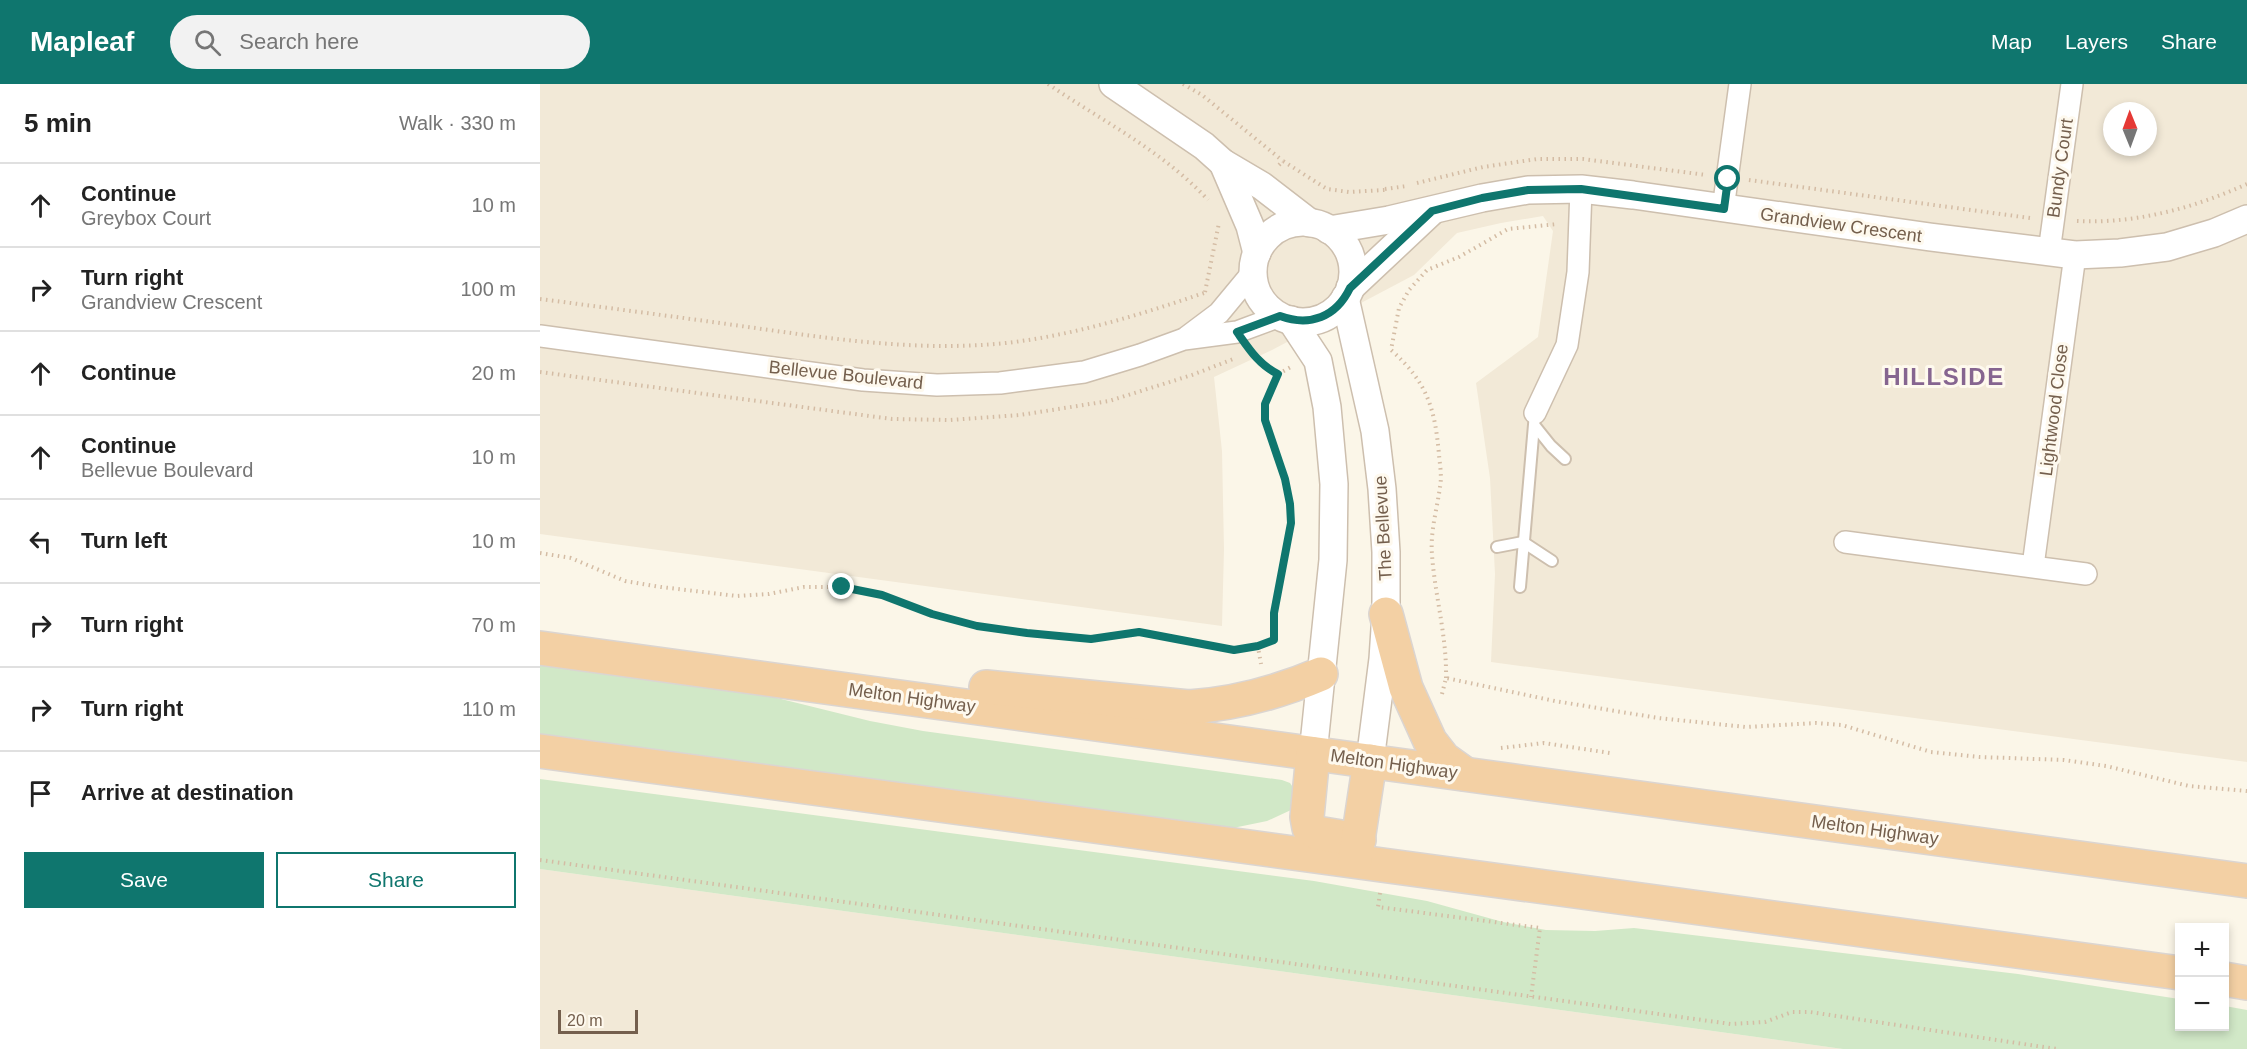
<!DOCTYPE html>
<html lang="en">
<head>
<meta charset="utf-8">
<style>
  :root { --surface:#fff; --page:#f2f2f2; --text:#222; --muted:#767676; --line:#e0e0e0; --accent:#0f766e }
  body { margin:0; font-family:Helvetica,sans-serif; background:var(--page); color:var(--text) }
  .controls { position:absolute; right:18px; bottom:18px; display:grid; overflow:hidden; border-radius:0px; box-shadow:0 3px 9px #0003 }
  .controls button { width:54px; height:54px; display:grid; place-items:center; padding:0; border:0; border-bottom:2px solid var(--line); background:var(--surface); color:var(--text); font:30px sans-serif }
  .compass { position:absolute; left:1563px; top:18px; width:54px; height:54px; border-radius:50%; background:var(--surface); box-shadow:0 3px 9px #0003; rotate:359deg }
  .scale { position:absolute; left:18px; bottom:15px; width:80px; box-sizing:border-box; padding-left:6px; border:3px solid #745f4d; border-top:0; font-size:16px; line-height:21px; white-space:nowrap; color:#745f4d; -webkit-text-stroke:4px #fef9ee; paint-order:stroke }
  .stop { position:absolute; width:18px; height:18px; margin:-14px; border:4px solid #0f766e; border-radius:50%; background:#fff }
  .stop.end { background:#0f766e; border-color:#fff; box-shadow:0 2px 6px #0008 }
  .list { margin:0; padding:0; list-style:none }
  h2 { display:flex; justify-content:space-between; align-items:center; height:78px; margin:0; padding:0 24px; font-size:26px }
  h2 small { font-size:20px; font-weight:400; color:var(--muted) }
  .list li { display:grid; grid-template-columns:39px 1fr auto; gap:18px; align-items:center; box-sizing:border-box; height:84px; padding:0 24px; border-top:2px solid var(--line) }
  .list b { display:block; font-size:22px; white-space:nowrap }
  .list p { margin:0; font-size:20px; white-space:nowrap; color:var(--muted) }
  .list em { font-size:20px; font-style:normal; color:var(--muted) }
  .actions { display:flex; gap:12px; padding:18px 24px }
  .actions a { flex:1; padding:14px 0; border:2px solid var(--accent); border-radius:0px; text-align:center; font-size:21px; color:var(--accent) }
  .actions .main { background:var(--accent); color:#fff }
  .icon { flex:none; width:33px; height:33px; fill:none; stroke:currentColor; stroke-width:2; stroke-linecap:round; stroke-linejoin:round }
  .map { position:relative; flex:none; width:1707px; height:965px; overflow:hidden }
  header { display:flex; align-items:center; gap:36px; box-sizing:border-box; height:84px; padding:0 30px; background:var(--accent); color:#fff }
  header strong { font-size:28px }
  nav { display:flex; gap:33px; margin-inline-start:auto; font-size:21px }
  .search { width:420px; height:54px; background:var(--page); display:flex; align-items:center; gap:15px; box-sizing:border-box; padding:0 21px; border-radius:33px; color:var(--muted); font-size:22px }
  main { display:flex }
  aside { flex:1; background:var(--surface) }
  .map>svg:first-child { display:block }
</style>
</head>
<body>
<header>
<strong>Mapleaf</strong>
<div class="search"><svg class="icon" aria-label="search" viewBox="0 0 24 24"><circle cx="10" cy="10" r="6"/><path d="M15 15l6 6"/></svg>Search here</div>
<nav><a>Map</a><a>Layers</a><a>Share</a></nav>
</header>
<main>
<aside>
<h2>5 min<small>Walk · 330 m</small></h2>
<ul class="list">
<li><svg class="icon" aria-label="ahead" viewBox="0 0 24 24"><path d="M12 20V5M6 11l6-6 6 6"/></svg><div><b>Continue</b><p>Greybox Court</p></div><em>10 m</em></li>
<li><svg class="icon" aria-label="right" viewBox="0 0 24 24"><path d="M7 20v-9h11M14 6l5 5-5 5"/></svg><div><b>Turn right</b><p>Grandview Crescent</p></div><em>100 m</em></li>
<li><svg class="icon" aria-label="ahead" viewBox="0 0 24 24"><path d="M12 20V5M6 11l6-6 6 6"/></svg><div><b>Continue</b></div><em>20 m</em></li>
<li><svg class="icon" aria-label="ahead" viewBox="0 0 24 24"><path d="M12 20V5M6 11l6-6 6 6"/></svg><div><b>Continue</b><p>Bellevue Boulevard</p></div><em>10 m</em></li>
<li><svg class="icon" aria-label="left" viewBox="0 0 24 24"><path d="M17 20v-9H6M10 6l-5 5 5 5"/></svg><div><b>Turn left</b></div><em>10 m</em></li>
<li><svg class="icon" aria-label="right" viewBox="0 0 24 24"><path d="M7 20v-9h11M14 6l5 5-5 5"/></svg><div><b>Turn right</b></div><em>70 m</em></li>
<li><svg class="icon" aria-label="right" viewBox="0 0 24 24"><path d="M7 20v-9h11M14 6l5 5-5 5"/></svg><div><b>Turn right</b></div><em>110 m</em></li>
<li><svg class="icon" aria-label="arrive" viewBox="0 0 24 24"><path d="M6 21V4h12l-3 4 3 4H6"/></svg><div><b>Arrive at destination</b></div></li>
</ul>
<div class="actions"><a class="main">Save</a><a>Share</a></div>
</aside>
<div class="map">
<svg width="1707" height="965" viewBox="0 0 1707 965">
  <rect width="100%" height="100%" fill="#fbf6e8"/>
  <g fill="#f2e9d7" fill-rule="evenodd">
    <path d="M0,0H1707V678L951,578L955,490L950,394L936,299L998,253L1013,147L1003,132L961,139L917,149L874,191L732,266L674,293L682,367L684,465L682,542L0,450ZM1572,27H1608V63H1572Z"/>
    <path d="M0,785L1303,965H0Z"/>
  </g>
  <g fill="#d1e8c7">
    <path d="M0,579L177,603L233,613L330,637L383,647L742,696L750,699L756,708L751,726L727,737L693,744L0,650Z"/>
    <path d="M0,695L774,797L887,817L963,838L1006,846L1055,847L1094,844L1478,890L1639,915L1640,942H1684L1685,922L1707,926V965H1303L0,785Z"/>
  </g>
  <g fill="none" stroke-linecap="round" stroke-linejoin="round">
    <defs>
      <g id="service">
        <path d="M995,342L1011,362L1025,375"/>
        <path d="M957,463L983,458L1012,477"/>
        <path d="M980,503L995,329"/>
      </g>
      <g id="minor">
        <path d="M1183,125L1200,0"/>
        <path d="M1509,168L1532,0"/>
        <path d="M0,252L323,296L397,301L460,299L544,288L600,271L644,255L697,248L740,232"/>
        <path d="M647,253L679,229L713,188"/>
        <path d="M995,329L1027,261L1038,188L1041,105"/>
        <path d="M1305,458L1546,490"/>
        <path d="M1493,482L1535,171"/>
      </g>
      <g id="tertiary">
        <path d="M573,0L664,62L683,79L722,102L770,139"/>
        <path d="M683,79L710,142L717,169"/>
        <circle cx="763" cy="188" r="50"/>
        <path d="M789,146L849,136L942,114L988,106L1041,105L1093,111L1390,153L1535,171L1580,169L1627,163L1674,149L1707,135"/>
        <path d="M810,204L892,127"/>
        <path d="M805,214L835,347L842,405L846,468V530L843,575L830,677"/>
        <path d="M751,236L778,277L787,323L794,400L793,476L773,670"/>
      </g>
      <g id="trunk">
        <path d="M846,530L866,604L890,657L904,675L925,690"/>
        <path d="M0,564L1707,797"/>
        <path d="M446,603L649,623C695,620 739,608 781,590"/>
        <path d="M0,667L1640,889"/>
        <path d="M773,670L767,733L769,744L777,749L819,756"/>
        <path d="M815,776L830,677"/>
        <path d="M1684,895L1707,899"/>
      </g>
    </defs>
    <use href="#service" stroke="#cdbfae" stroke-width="14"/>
    <use href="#minor" stroke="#cdbfae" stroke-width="24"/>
    <use href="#tertiary" stroke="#cdbfae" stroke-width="30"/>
    <use href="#trunk" stroke="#dbd5d1" stroke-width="36"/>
    <g stroke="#d4bca4" stroke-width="4" stroke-dasharray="1.5 4.5" stroke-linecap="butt">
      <path d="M508,0C562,37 623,67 668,116"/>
      <path d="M643,0L662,11L743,77"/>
      <path d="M739,81L743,77L787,105L809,108L845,106"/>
      <path d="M1209,96L1490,134"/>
      <path d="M877,99L943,83L997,75H1043L1166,91"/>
      <path d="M845,105L867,102"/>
      <path d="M1537,137C1595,140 1654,124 1707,100"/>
      <path d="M665,208L679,139"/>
      <path d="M0,215C69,224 138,233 208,243C293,255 379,268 466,259C535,251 599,231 664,209"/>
      <path d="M710,266L728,285L738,290L725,320V336L745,395L750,420L751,439L734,529V556L718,563"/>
      <path d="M0,288L352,335L410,336L480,331L569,317L652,291L696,274"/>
      <path d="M738,290L751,283"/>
      <path d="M0,469L31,474L85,497L121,503L197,512L229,510L264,503H302L342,511L392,530L437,542L551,555L599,548L694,566L718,563L721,580"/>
      <path d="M906,594C907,553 895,512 892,471C890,448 897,425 900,403C902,393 900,381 899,371C895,324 887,298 851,266L859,224L869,206L887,186L919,173L968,145L1018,140"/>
      <path d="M902,610L906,594L1015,617L1118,634L1206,643L1276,639L1302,641L1391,668L1440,673L1524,676L1566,682L1649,702L1707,707"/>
      <path d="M961,664L1004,659L1070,669"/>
      <path d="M0,776L1191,940L1225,938L1252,928H1270L1517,965"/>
      <path d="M840,809L838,823L1000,844L991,913"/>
    </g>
    <use href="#service" stroke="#fff" stroke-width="10"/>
    <use href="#minor" stroke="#fff" stroke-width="21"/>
    <use href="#tertiary" stroke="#fff" stroke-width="27"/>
    <use href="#trunk" stroke="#f3d0a4" stroke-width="33"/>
  </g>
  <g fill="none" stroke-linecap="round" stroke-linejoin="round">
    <path stroke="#0f766e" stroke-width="8" d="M302,503L342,511L392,530L437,542L487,549L551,555L599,548L694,566L718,562L734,556V529L751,439L750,420L745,395L725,336V320L738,290C719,281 709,265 697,248L740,232C770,243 796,233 810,204L892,127L942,114L988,106L1041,105L1184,125L1188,95"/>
  </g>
  <g text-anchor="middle" stroke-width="6" stroke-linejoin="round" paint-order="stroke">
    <g font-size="18" fill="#745f4d" stroke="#fef9ee">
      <text transform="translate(1520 84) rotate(-82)" y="6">Bundy Court</text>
      <text transform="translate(1301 141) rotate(8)" y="6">Grandview Crescent</text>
      <text transform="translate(306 291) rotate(6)" y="6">Bellevue Boulevard</text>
      <text transform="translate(1514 326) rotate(-83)" y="6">Lightwood Close</text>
      <text transform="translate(843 444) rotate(-93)" y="6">The Bellevue</text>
      <text transform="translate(372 614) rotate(8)" y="6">Melton Highway</text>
      <text transform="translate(854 680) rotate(8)" y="6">Melton Highway</text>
      <text transform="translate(1335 746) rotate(8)" y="6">Melton Highway</text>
    </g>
    <g font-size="24" font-weight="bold" letter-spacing="1.5" fill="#866590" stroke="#fef9ee">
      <text x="1404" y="301">HILLSIDE</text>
    </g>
  </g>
</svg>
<div class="controls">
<button>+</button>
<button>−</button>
</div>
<svg class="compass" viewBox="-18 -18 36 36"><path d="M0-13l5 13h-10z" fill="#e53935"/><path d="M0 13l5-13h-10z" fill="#767676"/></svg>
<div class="scale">20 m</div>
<div class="stop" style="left:1188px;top:95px"></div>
<div class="stop end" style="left:302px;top:503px"></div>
</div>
</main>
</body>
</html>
